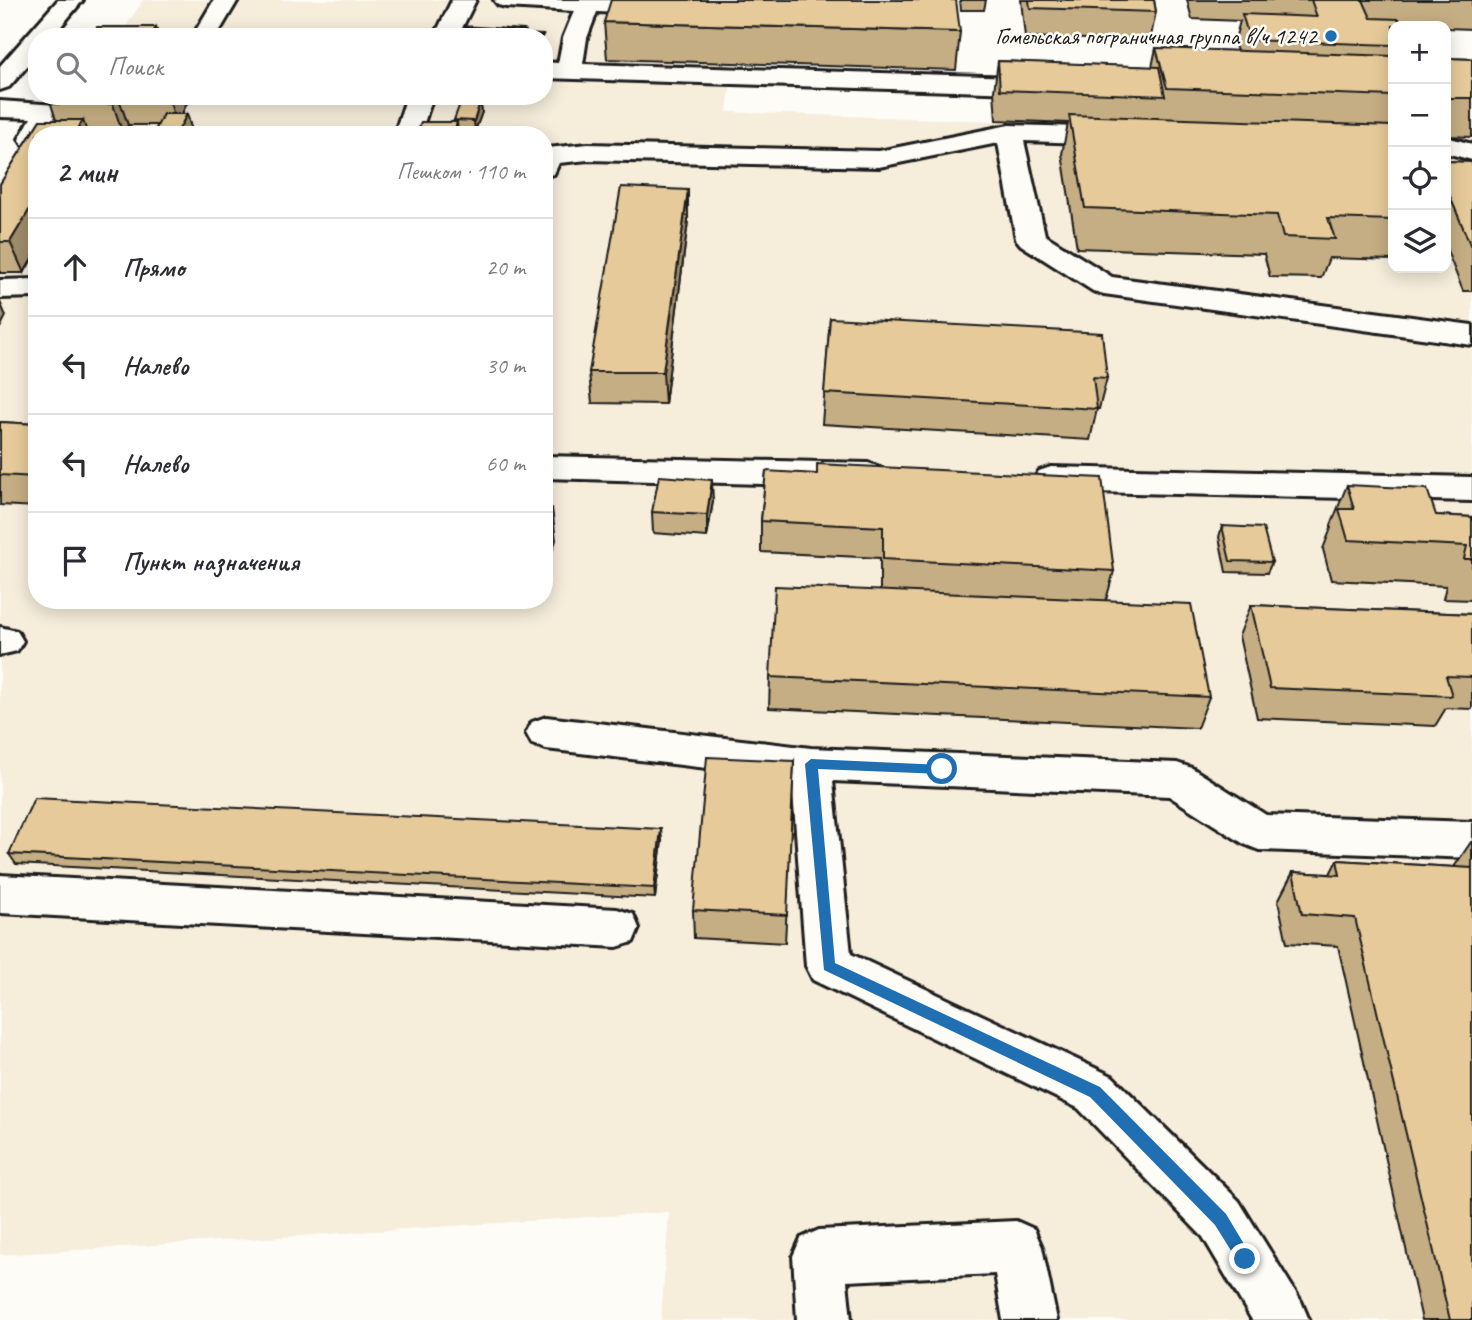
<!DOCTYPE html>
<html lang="ru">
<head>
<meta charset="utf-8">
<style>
  :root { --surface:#fff; --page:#f7f7f7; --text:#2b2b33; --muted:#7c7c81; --line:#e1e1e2 }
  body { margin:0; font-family:Caveat,sans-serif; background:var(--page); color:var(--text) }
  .controls { position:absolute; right:21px; top:21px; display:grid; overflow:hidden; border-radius:14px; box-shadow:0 4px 18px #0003 }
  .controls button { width:63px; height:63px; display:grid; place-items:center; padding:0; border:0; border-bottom:2px solid var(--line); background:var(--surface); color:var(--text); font:35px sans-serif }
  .stop { position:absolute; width:21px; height:21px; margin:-16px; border:5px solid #1f6fb2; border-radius:50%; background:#fff }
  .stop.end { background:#1f6fb2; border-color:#fff; box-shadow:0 2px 7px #0008 }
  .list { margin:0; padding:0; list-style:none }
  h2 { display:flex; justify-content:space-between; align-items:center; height:91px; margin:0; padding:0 28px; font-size:30px }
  h2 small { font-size:23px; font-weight:400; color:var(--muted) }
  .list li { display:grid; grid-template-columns:46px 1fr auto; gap:21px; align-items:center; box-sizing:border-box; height:98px; padding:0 28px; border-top:2px solid var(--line) }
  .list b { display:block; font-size:26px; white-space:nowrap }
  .list em { font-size:23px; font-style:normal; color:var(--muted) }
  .icon { flex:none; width:38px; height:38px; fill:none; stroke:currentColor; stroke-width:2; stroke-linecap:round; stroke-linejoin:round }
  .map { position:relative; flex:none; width:1472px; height:1320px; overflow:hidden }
  .search { position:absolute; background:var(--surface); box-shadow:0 4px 18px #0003; left:28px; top:28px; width:525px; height:77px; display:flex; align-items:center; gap:18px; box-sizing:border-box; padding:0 24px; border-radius:28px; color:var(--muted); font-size:26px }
  .panel { position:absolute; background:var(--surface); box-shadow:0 4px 18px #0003; left:28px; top:126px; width:525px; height:483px; border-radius:28px }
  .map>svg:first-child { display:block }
</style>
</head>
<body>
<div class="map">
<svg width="1472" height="1320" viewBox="0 0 1472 1320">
  <rect width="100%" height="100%" fill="#fdfcf7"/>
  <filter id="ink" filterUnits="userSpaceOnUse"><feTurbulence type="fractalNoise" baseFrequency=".0143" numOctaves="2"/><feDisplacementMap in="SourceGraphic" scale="14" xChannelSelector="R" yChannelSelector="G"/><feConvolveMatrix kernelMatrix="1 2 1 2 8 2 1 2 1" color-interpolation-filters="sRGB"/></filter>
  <g filter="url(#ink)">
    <path fill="#f6eddb" d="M143,0H901L951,29L956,70L733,61L727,112L1393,134V268H1446V136L1472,137V1320H661L669,1212L0,1255V236L37,175V600H544V135H61L84,96H544V37H119Z"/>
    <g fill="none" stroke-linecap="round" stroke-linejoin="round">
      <defs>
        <g id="minor">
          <path d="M58,0H83L52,37H37V55L9,87L0,90V66Z"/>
          <path d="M214,0H238L216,37H192Z"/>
          <path d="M452,0H476L462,28L524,32L527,37H434Z"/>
          <path d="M494,0H645L670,3L674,8L670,13L662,15L597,12L587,38L583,64L1048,78L1057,81L1061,86L1057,91L1048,94L544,78V62L558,63L563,38L574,11L506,7L498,5Z"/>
          <path d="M407,96H433L420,135H394Z"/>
          <path d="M0,101L57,105L61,111L48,135H37V147L23,145L19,139L31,118L0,117Z"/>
          <path d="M1009,125L1118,128L1127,130L1131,136L1127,142L1118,144L1024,141L1045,235L1112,277L1472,325V345L1104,294L1093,291L1021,245L1016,239L998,143L879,167L588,160L559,163L554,174L544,176V149L547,148L588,144L879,151Z"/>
          <path d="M1446,137L1472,144V160L1446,153Z"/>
          <path d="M37,279V297L0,298V280Z"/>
          <path d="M544,456L868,463L880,467L885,475L880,483L868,487L544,478Z"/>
          <path d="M1051,467L1472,477V501L1051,491L1039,487L1034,479L1039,471Z"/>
          <path d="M0,627L17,631L23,641L17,651L0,655Z"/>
          <path d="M546,717L811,748L1177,763L1192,768L1266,815L1472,822V858L1259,850L1244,844L1169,796L833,781L851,954L1112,1076L1239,1201L1301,1301L1309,1320H1252L1203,1237L1078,1108L813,980L806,966L792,778L546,749L532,744L526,733L532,722Z"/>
          <path d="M0,875L617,909L633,914L639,928L633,942L617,947L0,913Z"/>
          <path d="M1016,1221L1034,1229L1042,1247L1057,1320H1003L995,1274L847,1281L851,1320H797L793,1256L801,1238L819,1230Z"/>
        </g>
      </defs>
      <use href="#minor" stroke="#1c1c1c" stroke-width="6"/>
      <use href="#minor" fill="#fdfcf7" fill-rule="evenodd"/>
    </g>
    <g fill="#c6ae84" stroke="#1c1c1c" stroke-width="2">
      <path d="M960,0H986L984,10H961Z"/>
      <path d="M1021,0H1154L1156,12L1150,41L1025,37Z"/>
      <path d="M1187,0H1472V29L1446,28V26H1393V260L1329,258L1321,278L1270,277L1264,254L1077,248L1062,154L1068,123L996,120L994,91L998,61L1152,67L1156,48L1237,51L1234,43L1240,21L1192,19Z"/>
      <path d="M604,22L960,32L956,70L607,59Z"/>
      <path d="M1446,58L1472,59V137L1446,136Z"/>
      <path d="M55,96H190L182,114H187L193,135H153L158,125H128L123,134L37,135V250L24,273H0V184L40,120H56L51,104Z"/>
      <path d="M480,102L482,112L475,131H458V135H419L418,131L454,122V120Z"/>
      <path d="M1446,161L1472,162V291H1463L1446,248Z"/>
      <path d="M688,221L665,404L592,403L589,372Z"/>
      <path d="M830,318L1107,378L1099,409H1097L1090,440L822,424Z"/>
      <path d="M0,422L37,424V507L0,505Z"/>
      <path d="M766,471L1114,571L1106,600L1209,697L1197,728L769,708L770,677L880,590V558L761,552V521Z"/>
      <path d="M1347,485L1436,515L1472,517V600L1443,599L1446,586L1331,580L1323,549L1331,528V525Z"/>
      <path d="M713,501L707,537L653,533L652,512Z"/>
      <path d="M1222,526L1272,562L1267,573L1226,572L1219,537Z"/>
      <path d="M1251,605L1472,614V709L1446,708L1435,726L1257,718L1239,636Z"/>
      <path d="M794,761L785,943L694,938L693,910Z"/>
      <path d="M662,840L655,898L16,864L9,854Z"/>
      <path d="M1471,842H1472V1320H1422L1338,946L1287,943L1278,901L1293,872L1330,874L1337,860L1454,867Z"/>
    </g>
    <g fill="#a18d6c" stroke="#1c1c1c" stroke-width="2">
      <path d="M156,27L159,37L152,35Z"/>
      <path d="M117,96H118L128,125L123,134L113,104Z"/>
      <path d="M168,96H190L177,125Z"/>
      <path d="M480,102L482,112L475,131L474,121Z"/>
      <path d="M187,114L193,135H176Z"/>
      <path d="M83,120L88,135H74Z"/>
      <path d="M457,122L458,133V135H454V132Z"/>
      <path d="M688,190V221L665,404L663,372Z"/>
      <path d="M37,197V250L24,273L10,242Z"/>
      <path d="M0,302L6,316L0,328Z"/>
      <path d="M712,480L713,501L707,537V515Z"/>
      <path d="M552,508L556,540L544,577V531Z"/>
      <path d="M661,829L662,840L655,898L654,888Z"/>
    </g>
    <g fill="#e6ca9a" stroke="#1c1c1c" stroke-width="2">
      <path d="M611,0H956L960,32L604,22Z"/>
      <path d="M1029,0H1154L1156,12L1030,8Z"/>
      <path d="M1311,0H1363L1371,18L1399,19L1403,26H1393V45L1250,40L1242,14L1317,17Z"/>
      <path d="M97,27H156L152,35H197L196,37H92Z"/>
      <path d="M520,34L543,35L542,37H519Z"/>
      <path d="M1156,48L1393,56V96L1167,88Z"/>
      <path d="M1446,58L1472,59V98H1446Z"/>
      <path d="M998,61L1159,67L1165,96L1000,90Z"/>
      <path d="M55,96H117L113,104H51Z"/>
      <path d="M461,101L480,102L474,121L454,120Z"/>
      <path d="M163,114H187L176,135H153Z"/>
      <path d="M1069,115L1393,126V220L1328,218L1335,239L1283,237L1277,215L1085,208Z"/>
      <path d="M40,120H83L74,135H37V197L10,242H0V184Z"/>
      <path d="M421,122H457L454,132L418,131Z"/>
      <path d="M320,134H343L320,135Z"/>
      <path d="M1446,161L1472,162V249L1446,187Z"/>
      <path d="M621,187L688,190L663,372H589Z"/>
      <path d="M830,318L1102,333L1107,378L1093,377L1097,409L824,393Z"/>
      <path d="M0,422L37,424V477L0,475Z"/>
      <path d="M817,464L1102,478L1114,571L883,559V527L761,521L766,471L817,474Z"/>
      <path d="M659,476L712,480L707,515L652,512Z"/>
      <path d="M1347,485L1427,489L1436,515L1472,517V559H1464L1467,546L1348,540L1339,509H1354Z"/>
      <path d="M544,507L552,508L544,531Z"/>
      <path d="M1222,526L1263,528L1272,562L1230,561Z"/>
      <path d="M775,586L1191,604L1209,697L770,677Z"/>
      <path d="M1251,605L1472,614V677L1446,676L1452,696L1270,688Z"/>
      <path d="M707,757L794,761L787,915L693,910Z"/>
      <path d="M34,798L661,829L654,888L9,854Z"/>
      <path d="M1337,860L1472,868V1320H1450L1355,918L1302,914L1293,872L1340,875Z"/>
    </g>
  </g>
  <path fill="#1f6fb2" d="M811,759L942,765L948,769L942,774L818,769L835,963L1100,1087L1226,1214L1253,1259L1250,1265L1245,1267L1240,1265L1215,1225L1090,1097L824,970L805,764Z"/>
  <circle fill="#1f6fb2" stroke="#fdfcf7" stroke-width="2.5" cx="1331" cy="36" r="7"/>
  <g text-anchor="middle" stroke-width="5" stroke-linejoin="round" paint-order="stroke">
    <g font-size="24" fill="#1c1c1c" stroke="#fdfcf7" text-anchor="end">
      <text x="1317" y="44">Гомельская пограничная группа в/ч 1242</text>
    </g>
  </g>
</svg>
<div class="controls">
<button>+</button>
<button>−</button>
<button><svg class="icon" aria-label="locate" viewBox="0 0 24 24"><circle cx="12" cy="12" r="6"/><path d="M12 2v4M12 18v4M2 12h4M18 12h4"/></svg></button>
<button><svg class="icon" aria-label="layers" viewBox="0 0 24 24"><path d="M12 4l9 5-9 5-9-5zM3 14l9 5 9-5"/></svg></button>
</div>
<div class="stop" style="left:942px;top:769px"></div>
<div class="stop end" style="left:1245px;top:1259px"></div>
<div class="search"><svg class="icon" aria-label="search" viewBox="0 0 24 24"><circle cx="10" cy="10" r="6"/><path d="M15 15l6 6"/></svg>Поиск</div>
<section class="panel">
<h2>2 мин<small>Пешком · 110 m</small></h2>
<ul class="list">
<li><svg class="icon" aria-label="ahead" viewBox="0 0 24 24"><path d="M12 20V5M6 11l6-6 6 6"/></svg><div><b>Прямо</b></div><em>20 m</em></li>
<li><svg class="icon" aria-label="left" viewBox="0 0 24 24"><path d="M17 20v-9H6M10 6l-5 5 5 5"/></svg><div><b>Налево</b></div><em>30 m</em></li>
<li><svg class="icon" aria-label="left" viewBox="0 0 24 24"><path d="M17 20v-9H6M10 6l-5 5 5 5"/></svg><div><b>Налево</b></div><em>60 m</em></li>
<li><svg class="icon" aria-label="arrive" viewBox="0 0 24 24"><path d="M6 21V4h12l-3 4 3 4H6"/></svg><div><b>Пункт назначения</b></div></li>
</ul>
</section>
</div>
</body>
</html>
